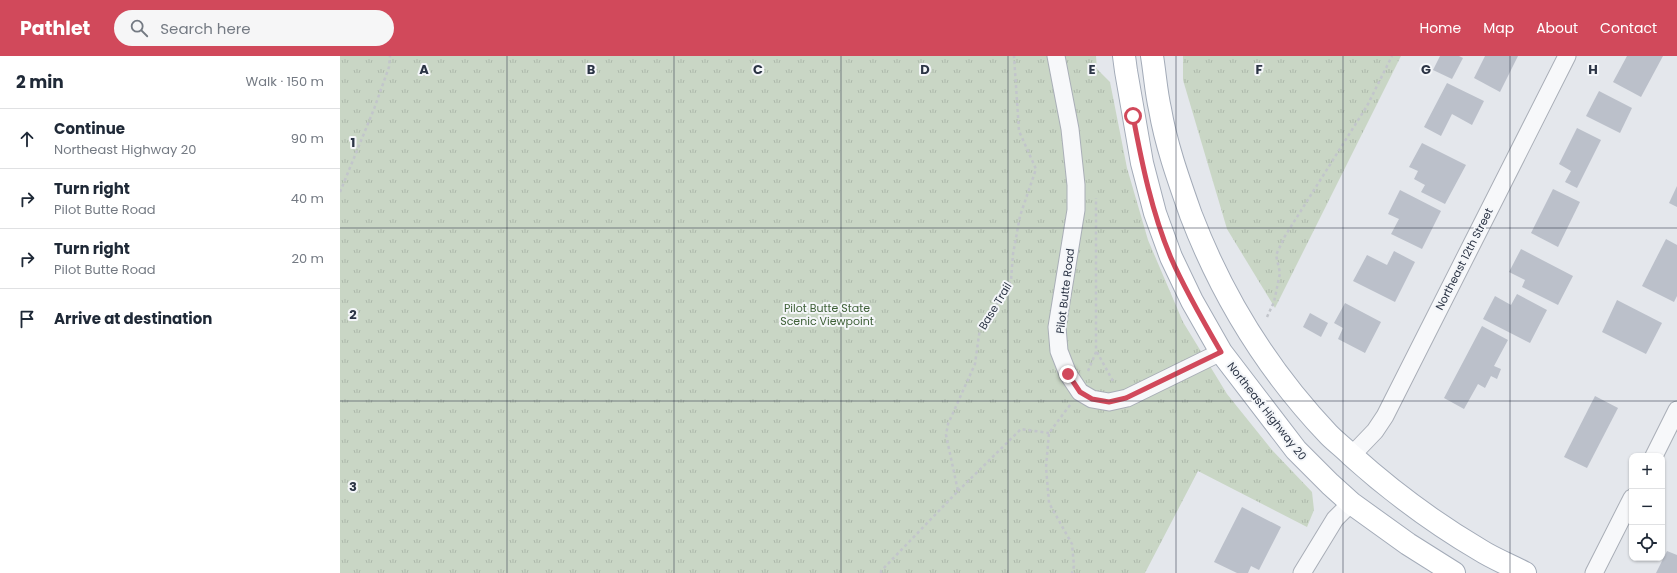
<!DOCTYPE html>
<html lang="en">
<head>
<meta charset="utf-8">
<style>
  :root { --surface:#fff; --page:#f6f6f7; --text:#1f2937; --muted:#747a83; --line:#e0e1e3; --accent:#d1495b }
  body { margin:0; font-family:Poppins,sans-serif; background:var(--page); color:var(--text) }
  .controls { position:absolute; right:12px; bottom:12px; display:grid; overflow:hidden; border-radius:8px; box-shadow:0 1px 3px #0004 }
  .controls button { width:36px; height:36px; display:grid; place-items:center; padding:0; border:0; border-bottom:1px solid var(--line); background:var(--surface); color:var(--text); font:20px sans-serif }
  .stop { position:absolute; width:12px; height:12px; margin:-9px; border:3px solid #d1495b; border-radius:50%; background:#fff }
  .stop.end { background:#d1495b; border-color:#fff; box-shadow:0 1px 4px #0008 }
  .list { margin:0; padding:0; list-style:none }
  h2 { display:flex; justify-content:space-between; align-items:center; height:52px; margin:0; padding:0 16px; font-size:17px }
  h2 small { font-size:13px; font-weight:400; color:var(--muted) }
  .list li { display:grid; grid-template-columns:26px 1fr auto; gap:12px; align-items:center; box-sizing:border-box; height:60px; padding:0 16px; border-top:1px solid var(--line) }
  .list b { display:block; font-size:15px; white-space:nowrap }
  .list p { margin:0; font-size:13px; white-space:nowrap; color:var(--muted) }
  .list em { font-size:13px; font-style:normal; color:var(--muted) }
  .icon { flex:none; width:22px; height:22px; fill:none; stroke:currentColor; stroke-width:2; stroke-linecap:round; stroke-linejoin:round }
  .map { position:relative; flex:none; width:1337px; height:517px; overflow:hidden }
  header { display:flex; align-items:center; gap:24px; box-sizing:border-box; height:56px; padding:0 20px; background:var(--accent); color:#fff }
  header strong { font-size:19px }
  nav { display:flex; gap:22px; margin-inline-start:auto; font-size:14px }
  .search { width:280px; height:36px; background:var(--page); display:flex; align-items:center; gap:10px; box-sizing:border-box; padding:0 14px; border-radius:22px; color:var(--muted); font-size:15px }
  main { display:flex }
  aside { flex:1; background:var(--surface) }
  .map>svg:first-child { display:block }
</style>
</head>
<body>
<header>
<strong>Pathlet</strong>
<div class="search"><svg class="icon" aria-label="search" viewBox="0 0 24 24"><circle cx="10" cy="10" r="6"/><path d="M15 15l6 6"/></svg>Search here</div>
<nav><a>Home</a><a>Map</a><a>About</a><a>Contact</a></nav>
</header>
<main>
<aside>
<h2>2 min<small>Walk · 150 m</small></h2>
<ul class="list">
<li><svg class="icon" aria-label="ahead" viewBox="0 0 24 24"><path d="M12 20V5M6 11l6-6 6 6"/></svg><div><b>Continue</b><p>Northeast Highway 20</p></div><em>90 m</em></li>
<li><svg class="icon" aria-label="right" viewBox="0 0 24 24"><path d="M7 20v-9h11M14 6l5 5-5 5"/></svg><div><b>Turn right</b><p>Pilot Butte Road</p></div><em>40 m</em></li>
<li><svg class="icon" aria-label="right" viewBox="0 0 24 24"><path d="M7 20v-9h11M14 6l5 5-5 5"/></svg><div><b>Turn right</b><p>Pilot Butte Road</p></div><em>20 m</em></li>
<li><svg class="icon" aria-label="arrive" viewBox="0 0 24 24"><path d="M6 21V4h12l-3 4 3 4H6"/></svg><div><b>Arrive at destination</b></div></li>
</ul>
</aside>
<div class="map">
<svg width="1337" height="517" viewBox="0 0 1337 517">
  <defs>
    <pattern id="grass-tufts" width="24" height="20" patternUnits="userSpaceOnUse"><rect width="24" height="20" fill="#c9d6c5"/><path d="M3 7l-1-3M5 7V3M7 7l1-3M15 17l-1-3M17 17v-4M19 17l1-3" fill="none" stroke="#adb8ab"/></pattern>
  </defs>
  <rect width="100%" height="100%" fill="#e4e7ec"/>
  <g fill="url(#grass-tufts)">
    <path d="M0,0H756L757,13L770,26L787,112L808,184L843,266L887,338L932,394L972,436L974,454L967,471L858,415L805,517H0Z"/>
    <path d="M843,0H1061L935,252L887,173L843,24Z"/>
  </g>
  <g fill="#bbc0ca">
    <path d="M1100,0H1119L1123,2L1112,23L1093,14Z"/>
    <path d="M1145,0H1178L1160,36L1134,22Z"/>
    <path d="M1287,0H1323L1301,41L1273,26Z"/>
    <path d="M1107,27L1144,45L1132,69L1112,58L1101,80L1084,71Z"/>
    <path d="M1259,35L1292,52L1280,77L1246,60Z"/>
    <path d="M1237,72L1261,84L1237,132L1225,126L1231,115L1219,108Z"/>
    <path d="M1082,87L1126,109L1105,148L1081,136L1085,129L1074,123L1078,115L1069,111Z"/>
    <path d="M1337,130V151L1329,147Z"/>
    <path d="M1213,133L1240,146L1218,191L1191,177Z"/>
    <path d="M1060,134L1101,155L1082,193L1051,178L1059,163L1048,158Z"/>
    <path d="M1326,183L1337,189V240L1334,246L1302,230Z"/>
    <path d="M1181,193L1233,220L1218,249L1182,231L1185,224L1169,216Z"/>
    <path d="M1054,195L1075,206L1055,246L1013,225L1027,199L1047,209Z"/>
    <path d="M1177,238L1207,254L1190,287L1143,263L1155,240L1171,249Z"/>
    <path d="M1277,244L1322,267L1306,298L1262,276Z"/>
    <path d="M1005,247L1041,266L1025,297L998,283L1003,272L994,267Z"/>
    <path d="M970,257L988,267L981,281L963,271Z"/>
    <path d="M1142,270L1168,284L1154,310L1161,313L1157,323L1151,320L1145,332L1138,328L1124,353L1104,342Z"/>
    <path d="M1255,340L1278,352L1247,412L1224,401Z"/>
    <path d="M902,451L941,471L919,514L911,510L908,517H897L874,506Z"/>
    <path d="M1327,495L1337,499V517H1316Z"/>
  </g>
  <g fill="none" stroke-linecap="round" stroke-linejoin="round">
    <defs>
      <g id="street">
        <path d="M716,0L730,73L736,129V154L717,271L719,295L728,318L740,336L752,343L769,346L787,342L881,296"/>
        <path d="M1012,399L1035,375L1045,360L1227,0"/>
        <path d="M1314,400L1337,354"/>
        <path d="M962,517L995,463L1011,447"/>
        <path d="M1254,517L1292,442"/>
      </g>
      <g id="primary">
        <path d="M784,0L786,15L802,107L815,157L831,201L852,245L881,296L956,394L990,428L1011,447L1068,488L1114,517"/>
        <path d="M812,0C815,18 816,36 820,53C826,89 839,125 851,159C882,240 929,316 989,379C996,386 1004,392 1011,399C1051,435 1094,467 1140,494C1154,503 1170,509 1185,517"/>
      </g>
    </defs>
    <use href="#street" stroke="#a9aeb7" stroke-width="19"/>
    <use href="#primary" stroke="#a3abb8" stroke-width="24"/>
    <g stroke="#c2c5cb" stroke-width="2.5" stroke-dasharray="3 3" stroke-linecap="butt">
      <path d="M0,136L34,53L49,11L50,0"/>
      <path d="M927,261L934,246L940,217L936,199L945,180L1027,50L1052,0"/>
      <path d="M757,296L774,327"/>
      <path d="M748,315L756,296V142"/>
      <path d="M730,349L709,377L706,411L709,447L732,488L734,510L732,517"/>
      <path d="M618,435L681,373L709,377"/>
      <path d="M541,517V515L618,435L606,379L608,368L635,308L640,272L647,261L663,240L671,224L673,198L680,160L696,113L679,75L674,0"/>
    </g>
    <use href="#street" stroke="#f7f8fa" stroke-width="17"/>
    <use href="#primary" stroke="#fff" stroke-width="22"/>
  </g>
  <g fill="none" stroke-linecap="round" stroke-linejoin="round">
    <path stroke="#d1495b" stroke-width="5" d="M728,318L740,336L752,343L769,346L786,342L881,296C863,265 845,234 831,202C812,157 802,108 793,60"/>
  </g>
  <path fill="none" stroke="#2b3445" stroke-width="1" stroke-opacity="0.55" d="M167,0V517M334,0V517M501,0V517M668,0V517M836,0V517M1003,0V517M1170,0V517M0,172H1337M0,345H1337"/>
  <g text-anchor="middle" stroke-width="4" stroke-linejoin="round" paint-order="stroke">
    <g font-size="11" fill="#2b3445" stroke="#f4f6f9">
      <text transform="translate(1124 203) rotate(-63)" y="4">Northeast 12th Street</text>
      <text transform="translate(725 235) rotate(-83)" y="4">Pilot Butte Road</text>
      <text transform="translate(655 250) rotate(-59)" y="4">Base Trail</text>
      <text transform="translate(927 355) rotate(52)" y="4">Northeast Highway 20</text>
    </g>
    <g font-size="11" fill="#3f6138" stroke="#f4f6f9">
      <text x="487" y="256">Pilot Butte State<tspan x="487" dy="13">Scenic Viewpoint</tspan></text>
    </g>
  </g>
  <g font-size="13" text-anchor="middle" font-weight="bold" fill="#2b3445" stroke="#f4f6f9" stroke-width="4" stroke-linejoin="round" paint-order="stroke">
    <text x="84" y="18">A</text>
    <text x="251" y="18">B</text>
    <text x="418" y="18">C</text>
    <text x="585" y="18">D</text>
    <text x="752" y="18">E</text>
    <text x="919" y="18">F</text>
    <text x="1086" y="18">G</text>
    <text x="1253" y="18">H</text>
    <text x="13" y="91">1</text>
    <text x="13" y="263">2</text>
    <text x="13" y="435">3</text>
  </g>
</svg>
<div class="controls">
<button>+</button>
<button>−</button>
<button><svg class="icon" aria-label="locate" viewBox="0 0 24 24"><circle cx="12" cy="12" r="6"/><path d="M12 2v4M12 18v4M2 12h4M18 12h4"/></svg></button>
</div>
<div class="stop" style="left:793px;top:60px"></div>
<div class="stop end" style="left:728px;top:318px"></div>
</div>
</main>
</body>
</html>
